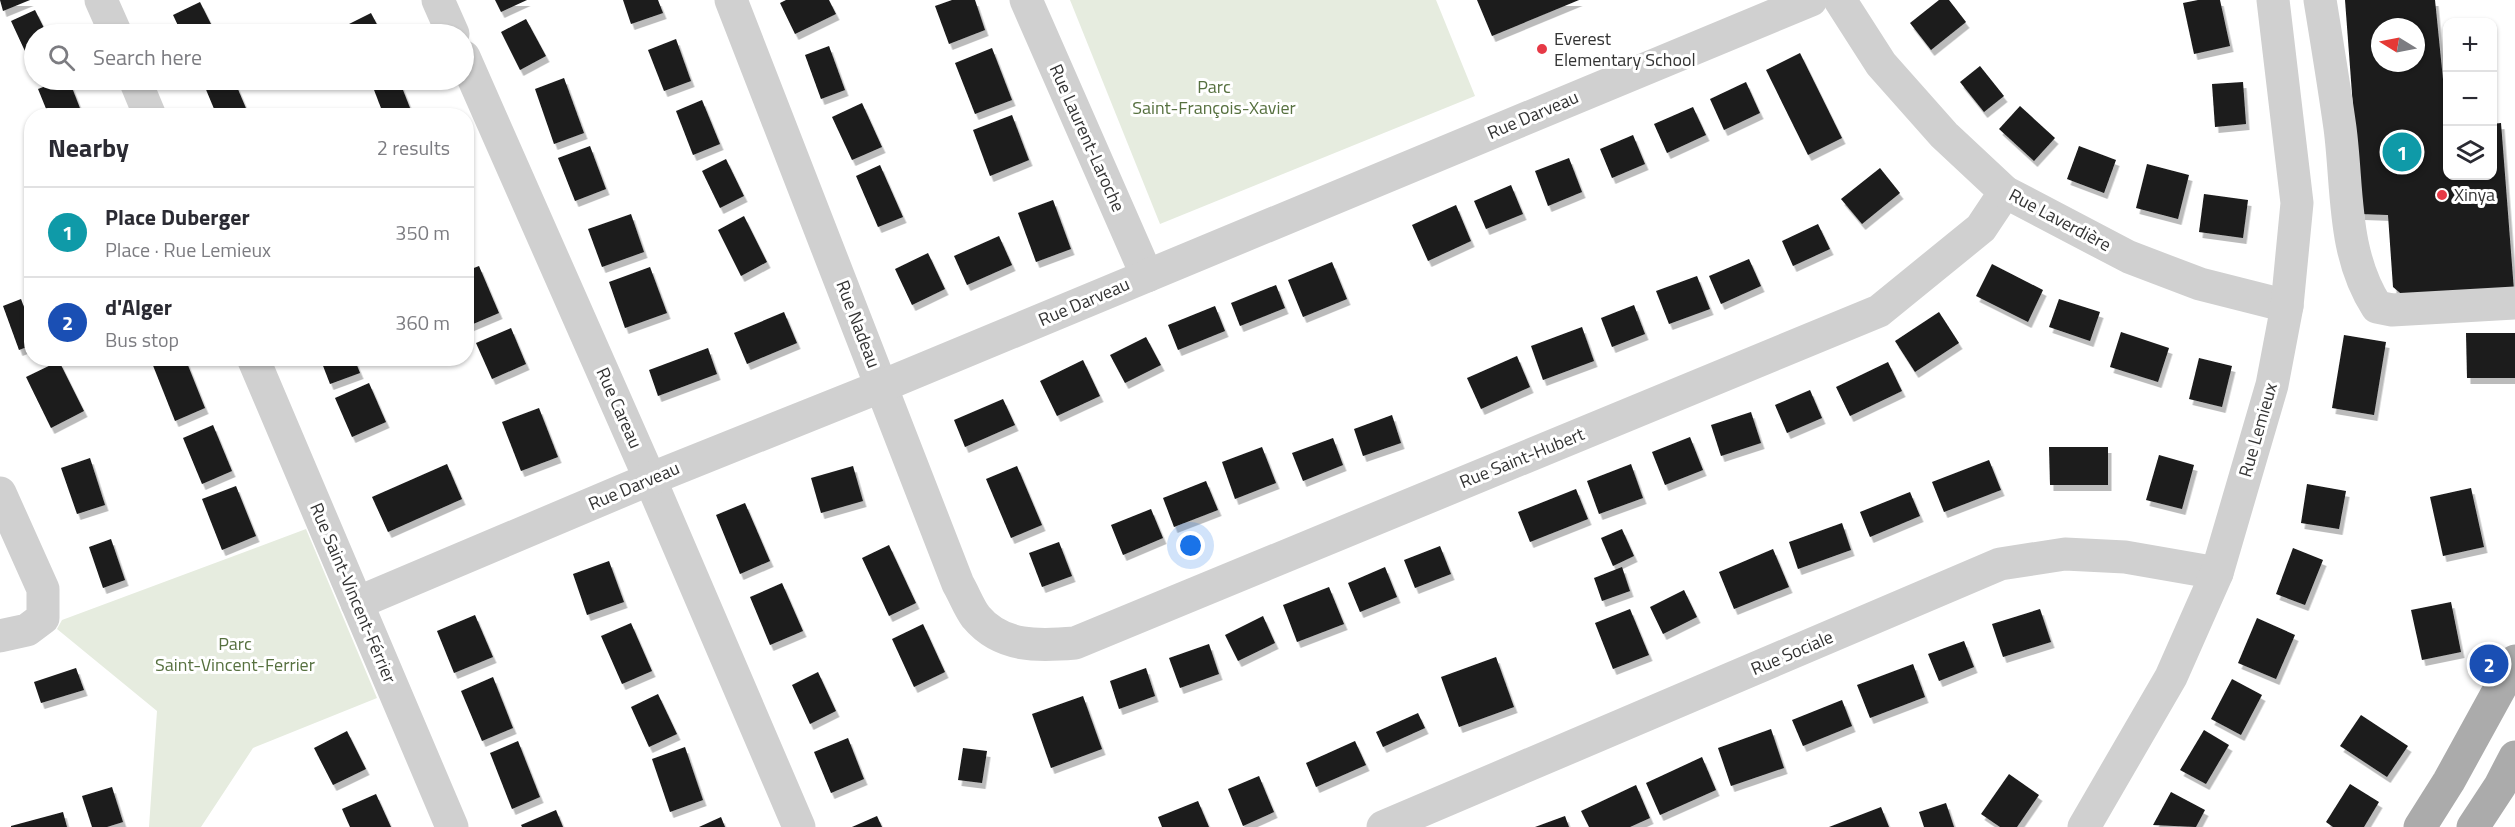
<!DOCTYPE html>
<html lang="en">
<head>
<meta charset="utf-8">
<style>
  :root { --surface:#fff; --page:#f7f7f7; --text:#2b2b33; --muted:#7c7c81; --line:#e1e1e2; --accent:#e63946 }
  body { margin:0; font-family:"Titillium Web",sans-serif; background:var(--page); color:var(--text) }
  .controls { position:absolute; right:18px; top:18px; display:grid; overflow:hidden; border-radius:12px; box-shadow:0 2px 4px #0004 }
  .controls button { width:54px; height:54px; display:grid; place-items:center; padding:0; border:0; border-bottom:2px solid var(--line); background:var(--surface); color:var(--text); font:30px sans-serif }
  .compass { position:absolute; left:2371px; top:18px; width:54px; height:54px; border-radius:50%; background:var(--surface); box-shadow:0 2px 4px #0004; rotate:280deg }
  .you { position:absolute; left:1191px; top:546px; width:21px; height:21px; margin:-15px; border:4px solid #fff; border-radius:50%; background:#1a73e8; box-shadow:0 0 0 9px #1a73e833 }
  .badge { display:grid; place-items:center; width:39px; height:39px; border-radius:50%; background:var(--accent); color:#fff; font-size:20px; font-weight:700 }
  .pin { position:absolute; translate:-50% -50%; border:3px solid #fff; box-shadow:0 2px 6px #0006 }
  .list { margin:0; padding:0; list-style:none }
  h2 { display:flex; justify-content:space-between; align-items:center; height:78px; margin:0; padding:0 24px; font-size:26px }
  h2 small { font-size:20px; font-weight:400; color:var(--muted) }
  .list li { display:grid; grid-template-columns:39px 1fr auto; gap:18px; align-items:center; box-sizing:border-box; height:90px; padding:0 24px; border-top:2px solid var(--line) }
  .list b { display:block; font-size:22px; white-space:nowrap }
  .list p { margin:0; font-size:20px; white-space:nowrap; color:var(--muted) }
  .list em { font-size:20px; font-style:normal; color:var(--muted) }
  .icon { flex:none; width:33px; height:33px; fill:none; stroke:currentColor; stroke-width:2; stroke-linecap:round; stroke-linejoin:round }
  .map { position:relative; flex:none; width:2515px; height:827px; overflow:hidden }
  .search { position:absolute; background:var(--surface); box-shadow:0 2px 4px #0004; left:24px; top:24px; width:450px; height:66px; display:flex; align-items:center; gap:15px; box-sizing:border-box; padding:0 21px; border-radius:33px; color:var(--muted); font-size:22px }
  .panel { position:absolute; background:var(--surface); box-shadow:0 2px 4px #0004; left:24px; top:108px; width:450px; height:258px; border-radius:24px }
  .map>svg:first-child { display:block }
</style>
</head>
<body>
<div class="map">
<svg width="2515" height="827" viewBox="0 0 2515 827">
  <defs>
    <filter id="shadow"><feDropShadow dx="3.5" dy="6" stdDeviation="0" flood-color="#0004"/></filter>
  </defs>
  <rect width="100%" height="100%" fill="#fff"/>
  <g fill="#e6ecdf">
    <path d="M1070,0H1436L1475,96L1160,224Z"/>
    <path d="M306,529L377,698L253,748L201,827H149L157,711L57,629L62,620Z"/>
  </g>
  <g fill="#1a1a1a" fill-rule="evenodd" filter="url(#shadow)">
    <path d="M0,0H30L3,11Z"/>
    <path d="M495,0H527L501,12Z"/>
    <path d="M623,0H658L663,13L631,24Z"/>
    <path d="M786,0H829L836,14L795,34L780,3Z"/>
    <path d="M952,0H975L985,30L949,44L935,6Z"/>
    <path d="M1477,0H1579L1492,36Z"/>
    <path d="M1939,0H1949L1966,22L1931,50L1910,23Z"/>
    <path d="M2198,0H2220L2230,46L2194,54L2183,3Z"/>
    <path d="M2345,0H2435L2448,129V176H2492V124L2501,123L2514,291L2411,302L2393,287L2388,215L2361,214ZM2380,27H2416V63H2380Z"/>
    <path d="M200,2L216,34H182L173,15Z"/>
    <path d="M35,10L47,34H34V60L30,62L11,21Z"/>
    <path d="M371,13L382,34H342L339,29Z"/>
    <path d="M526,19L546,56L520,70L501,32Z"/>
    <path d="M676,39L691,81L664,91L648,50Z"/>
    <path d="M829,46L845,90L821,99L805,55Z"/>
    <path d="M992,48L1012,100L975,114L955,63Z"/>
    <path d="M1800,53L1842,138L1808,155L1766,70Z"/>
    <path d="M1980,66L2004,96L1984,112L1960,82Z"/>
    <path d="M564,78L584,133L554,144L535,89Z"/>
    <path d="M61,80H69L83,116H49L38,89Z"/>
    <path d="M202,80H234L248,113L217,116Z"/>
    <path d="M378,80H399L412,113L404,116H384L371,82Z"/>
    <path d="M1746,82L1760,113L1724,130L1710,99Z"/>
    <path d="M2243,82L2246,124L2215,127L2212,84Z"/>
    <path d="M702,100L720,144L693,155L676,111Z"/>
    <path d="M862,103L882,147L852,160L832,117Z"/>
    <path d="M2020,106L2055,138L2034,161L1999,129Z"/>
    <path d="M1693,107L1706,135L1667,153L1654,124Z"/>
    <path d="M1012,115L1029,160L990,176L973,130Z"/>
    <path d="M1633,135L1645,164L1612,178L1600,149Z"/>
    <path d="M590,146L606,189L575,201L558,158Z"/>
    <path d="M2079,146L2116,160L2104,193L2067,179Z"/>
    <path d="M1569,158L1582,192L1548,206L1535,171Z"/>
    <path d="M726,159L744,196L720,208L702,171Z"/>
    <path d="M2147,164L2189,175L2178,219L2136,208Z"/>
    <path d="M880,165L903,217L878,227L856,176Z"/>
    <path d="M1880,168L1900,193L1862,224L1841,199Z"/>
    <path d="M1511,185L1523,214L1486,229L1474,201Z"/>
    <path d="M2204,194L2248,200L2243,238L2199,232Z"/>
    <path d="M1053,200L1071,249L1036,262L1018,213Z"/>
    <path d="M1456,205L1471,241L1428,261L1412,225Z"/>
    <path d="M631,214L644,252L602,267L588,229Z"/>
    <path d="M744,216L767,262L741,276L718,230Z"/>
    <path d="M1818,224L1830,249L1793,266L1782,241Z"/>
    <path d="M999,236L1012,265L967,285L954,256Z"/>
    <path d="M928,253L945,289L912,305L895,269Z"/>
    <path d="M1749,259L1761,286L1721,304L1709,276Z"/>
    <path d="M1332,262L1347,299L1303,317L1288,280Z"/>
    <path d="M1992,264L2043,290L2028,322L1976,296Z"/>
    <path d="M479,266L499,313L466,327V271Z"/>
    <path d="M650,267L667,313L625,328L609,282Z"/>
    <path d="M1697,276L1710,309L1669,324L1656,291Z"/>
    <path d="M1276,285L1285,308L1240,326L1231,303Z"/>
    <path d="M21,299L32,328V345L19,350L3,306Z"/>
    <path d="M2059,299L2100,312L2090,341L2049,327Z"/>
    <path d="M1634,305L1645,334L1612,347L1601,318Z"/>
    <path d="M1215,306L1225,331L1178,350L1168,325Z"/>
    <path d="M784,312L797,343L747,364L734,333Z"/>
    <path d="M1939,312L1959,343L1915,372L1895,341Z"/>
    <path d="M1582,327L1594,361L1543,380L1531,346Z"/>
    <path d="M511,328L526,364L492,379L476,343Z"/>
    <path d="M2121,332L2169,348L2158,382L2110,367Z"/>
    <path d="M2466,333H2515V378H2467Z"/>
    <path d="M2344,335L2386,342L2374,415L2332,408Z"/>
    <path d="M1146,337L1161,365L1125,383L1110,355Z"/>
    <path d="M708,348L717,374L658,396L649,370Z"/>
    <path d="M1517,356L1530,387L1481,409L1467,378Z"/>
    <path d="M150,358H185L205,408L175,421Z"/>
    <path d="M320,358H354L360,373L330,384Z"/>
    <path d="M2199,358L2232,366L2222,407L2189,399Z"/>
    <path d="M1083,360L1100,396L1057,416L1040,381Z"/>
    <path d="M59,361L84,411L51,428L26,377Z"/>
    <path d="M1888,362L1902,391L1850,416L1836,387Z"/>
    <path d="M369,383L386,422L352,437L335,398Z"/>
    <path d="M1810,390L1822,418L1787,433L1775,405Z"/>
    <path d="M1003,399L1015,425L965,447L954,420Z"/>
    <path d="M539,408L558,457L521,471L502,422Z"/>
    <path d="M1751,412L1761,443L1721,456L1711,425Z"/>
    <path d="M1392,415L1401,443L1363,456L1354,429Z"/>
    <path d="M213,425L232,471L202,484L183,438Z"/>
    <path d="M1690,437L1703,470L1665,485L1652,452Z"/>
    <path d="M1333,438L1343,465L1303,481L1292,453Z"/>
    <path d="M1262,447L1276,483L1235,499L1222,462Z"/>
    <path d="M2049,447H2108V485H2050Z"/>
    <path d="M2159,455L2194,465L2182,509L2146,500Z"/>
    <path d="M90,458L105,505L77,514L61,468Z"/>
    <path d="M1989,460L2001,490L1944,512L1932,482Z"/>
    <path d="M447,464L462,499L388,532L372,497Z"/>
    <path d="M1631,464L1643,498L1599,514L1587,481Z"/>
    <path d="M853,466L863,501L821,513L811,478Z"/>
    <path d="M1017,466L1042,525L1011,538L986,479Z"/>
    <path d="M1206,481L1218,510L1174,527L1163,498Z"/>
    <path d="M2307,484L2346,491L2339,529L2301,523Z"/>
    <path d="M236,486L256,536L222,550L202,499Z"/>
    <path d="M2471,488L2484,547L2443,556L2430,497Z"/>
    <path d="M1576,489L1588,519L1530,542L1518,512Z"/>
    <path d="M1910,492L1920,516L1870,537L1860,512Z"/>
    <path d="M745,503L770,561L740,574L716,515Z"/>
    <path d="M1151,509L1163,538L1123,555L1111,525Z"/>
    <path d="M1842,523L1851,550L1798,569L1789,542Z"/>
    <path d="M1622,529L1634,556L1613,566L1601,538Z"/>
    <path d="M111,539L125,580L103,588L89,547Z"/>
    <path d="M1059,542L1072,576L1042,587L1029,553Z"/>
    <path d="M889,545L916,603L889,616L862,558Z"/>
    <path d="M1440,546L1451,574L1415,588L1404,560Z"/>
    <path d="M2293,548L2323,560L2305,605L2276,594Z"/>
    <path d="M1773,549L1789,587L1734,609L1719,572Z"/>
    <path d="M609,561L624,602L587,615L573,574Z"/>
    <path d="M1385,567L1397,597L1360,612L1348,583Z"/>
    <path d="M1622,567L1630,591L1602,601L1594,578Z"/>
    <path d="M782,583L803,631L770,645L750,597Z"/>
    <path d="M1329,587L1344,624L1297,642L1283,605Z"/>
    <path d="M1684,590L1697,617L1663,634L1650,607Z"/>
    <path d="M2451,602L2461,652L2422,660L2411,610Z"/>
    <path d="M1630,609L1649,655L1613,669L1595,623Z"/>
    <path d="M2040,609L2051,642L2003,657L1992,624Z"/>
    <path d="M475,615L493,657L454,673L437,631Z"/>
    <path d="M1263,616L1275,643L1238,661L1225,635Z"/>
    <path d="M2257,618L2295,635L2276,679L2238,663Z"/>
    <path d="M631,623L652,671L622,684L601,636Z"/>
    <path d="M923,624L945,672L914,687L892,639Z"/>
    <path d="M1964,641L1974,667L1939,681L1928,654Z"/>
    <path d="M1209,644L1219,674L1180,688L1169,658Z"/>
    <path d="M1496,657L1514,707L1459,727L1441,677Z"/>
    <path d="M1913,664L1925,697L1870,718L1857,685Z"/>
    <path d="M76,668L84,690L41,703L34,682Z"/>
    <path d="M1146,668L1155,696L1119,709L1110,681Z"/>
    <path d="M818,672L836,711L810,724L792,685Z"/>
    <path d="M493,677L513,728L482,741L461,691Z"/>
    <path d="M2232,679L2262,695L2241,735L2211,719Z"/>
    <path d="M658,694L677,734L649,747L631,707Z"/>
    <path d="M1083,696L1102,749L1051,768L1032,714Z"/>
    <path d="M1842,700L1852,726L1803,746L1792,720Z"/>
    <path d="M1418,713L1425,728L1383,747L1376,732Z"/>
    <path d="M2361,715L2408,746L2387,777L2340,746Z"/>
    <path d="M1771,729L1784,768L1731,786L1718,748Z"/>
    <path d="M2204,730L2229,745L2206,784L2180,770Z"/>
    <path d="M347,731L366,769L333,785L314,748Z"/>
    <path d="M848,738L864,779L831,793L814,752Z"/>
    <path d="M518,741L540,797L512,809L490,753Z"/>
    <path d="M1355,741L1366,765L1316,787L1306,763Z"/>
    <path d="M685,747L703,800L670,812L652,759Z"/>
    <path d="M963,748L987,751L982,783L958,780Z"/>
    <path d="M1702,757L1716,790L1660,815L1646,783Z"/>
    <path d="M2009,774L2039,795L2017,827H2000L1981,814Z"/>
    <path d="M1259,776L1274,812L1243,826L1228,789Z"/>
    <path d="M2350,784L2379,802L2364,827H2333L2326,822Z"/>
    <path d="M1636,785L1650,818L1630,827H1589L1581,811Z"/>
    <path d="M112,787L123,822L107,827H92L82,796Z"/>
    <path d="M2171,792L2205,810L2196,827L2153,825Z"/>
    <path d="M376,794L391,827H350L342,809Z"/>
    <path d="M1198,801L1209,827H1162L1158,817Z"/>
    <path d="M1946,803L1954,827H1924L1919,812Z"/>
    <path d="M1881,807L1889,827H1829Z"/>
    <path d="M556,810L563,827H522L521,825Z"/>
    <path d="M63,812L67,827H11V826Z"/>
    <path d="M877,816L882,827H852Z"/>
    <path d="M1565,816L1569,827H1535Z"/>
    <path d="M721,817L725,827H699Z"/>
  </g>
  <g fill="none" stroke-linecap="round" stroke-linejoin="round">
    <g stroke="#d0d0d0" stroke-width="33">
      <path d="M101,0L116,34"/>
      <path d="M438,0L453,34"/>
      <path d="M731,0L958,584C964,594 969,608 976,617C1002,648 1039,646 1075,643L1879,311L1981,228L2005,192"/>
      <path d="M1026,0L1147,276"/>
      <path d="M1840,0L1881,64L1944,135L2005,192L2129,257L2200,284L2287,306"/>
      <path d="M2320,0C2327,43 2334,85 2340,128C2348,189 2342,253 2377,307L2392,310L2515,303"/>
      <path d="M464,57L650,479L799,827"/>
      <path d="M135,80L150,116"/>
      <path d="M253,358L452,827"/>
      <path d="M0,493L43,589V618L27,630L0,636"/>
      <path d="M357,603L650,479L882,386L1811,0"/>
      <path d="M1383,827L2000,564L2065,554L2125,557L2217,573"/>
      <path d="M2084,827L2171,677L2217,573L2272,385L2287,306L2297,203L2273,0"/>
    </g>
    <g stroke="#ababab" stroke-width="33">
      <path d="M2420,827L2449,781L2515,661"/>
      <path d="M2473,827L2500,786L2515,757"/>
    </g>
  </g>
  <g fill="#e63946" stroke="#fff" stroke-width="2">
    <circle cx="1542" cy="49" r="6"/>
    <circle cx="2442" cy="195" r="6"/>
  </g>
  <g text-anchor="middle" stroke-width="6" stroke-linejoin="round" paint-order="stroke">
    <g font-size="18" fill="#333" stroke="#fff" text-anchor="start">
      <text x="1554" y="45">Everest<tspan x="1554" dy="21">Elementary School</tspan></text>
      <text x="2454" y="201">Xinya</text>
    </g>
    <g font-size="18" fill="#56703f" stroke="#fff">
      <text x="1214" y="93">Parc<tspan x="1214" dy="21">Saint-François-Xavier</tspan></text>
      <text x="235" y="650">Parc<tspan x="235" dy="21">Saint-Vincent-Ferrier</tspan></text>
    </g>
    <g font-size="18" fill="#333" stroke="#fff">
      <text transform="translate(1533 115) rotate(-23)" y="6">Rue Darveau</text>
      <text transform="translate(1087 138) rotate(66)" y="6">Rue Laurent-Laroche</text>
      <text transform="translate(2060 220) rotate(28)" y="6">Rue Laverdière</text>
      <text transform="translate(1084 302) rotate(-23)" y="6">Rue Darveau</text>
      <text transform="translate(858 324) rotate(69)" y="6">Rue Nadeau</text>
      <text transform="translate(619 408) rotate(66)" y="6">Rue Careau</text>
      <text transform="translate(2258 430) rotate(-74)" y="6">Rue Lemieux</text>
      <text transform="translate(1522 458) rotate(-22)" y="6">Rue Saint-Hubert</text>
      <text transform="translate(634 486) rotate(-23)" y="6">Rue Darveau</text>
      <text transform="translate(353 593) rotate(67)" y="6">Rue Saint-Vincent-Férrier</text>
      <text transform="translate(1792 653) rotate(-23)" y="6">Rue Sociale</text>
    </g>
  </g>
</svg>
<div class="controls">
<button>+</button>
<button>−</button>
<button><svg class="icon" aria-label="layers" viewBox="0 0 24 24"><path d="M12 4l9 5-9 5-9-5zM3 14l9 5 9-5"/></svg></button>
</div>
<svg class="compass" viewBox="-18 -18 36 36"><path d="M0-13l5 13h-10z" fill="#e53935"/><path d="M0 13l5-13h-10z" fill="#7c7c81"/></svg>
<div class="you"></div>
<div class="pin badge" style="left:2402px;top:152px;background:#0f9aa8">1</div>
<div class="pin badge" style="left:2489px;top:664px;background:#1a4fb4">2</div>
<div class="search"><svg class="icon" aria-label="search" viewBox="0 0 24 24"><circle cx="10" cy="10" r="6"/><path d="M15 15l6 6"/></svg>Search here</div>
<section class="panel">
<h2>Nearby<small>2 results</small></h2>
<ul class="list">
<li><span class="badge" style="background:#0f9aa8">1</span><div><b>Place Duberger</b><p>Place · Rue Lemieux</p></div><em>350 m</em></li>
<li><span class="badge" style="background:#1a4fb4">2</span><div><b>d'Alger</b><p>Bus stop</p></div><em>360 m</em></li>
</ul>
</section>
</div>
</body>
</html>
